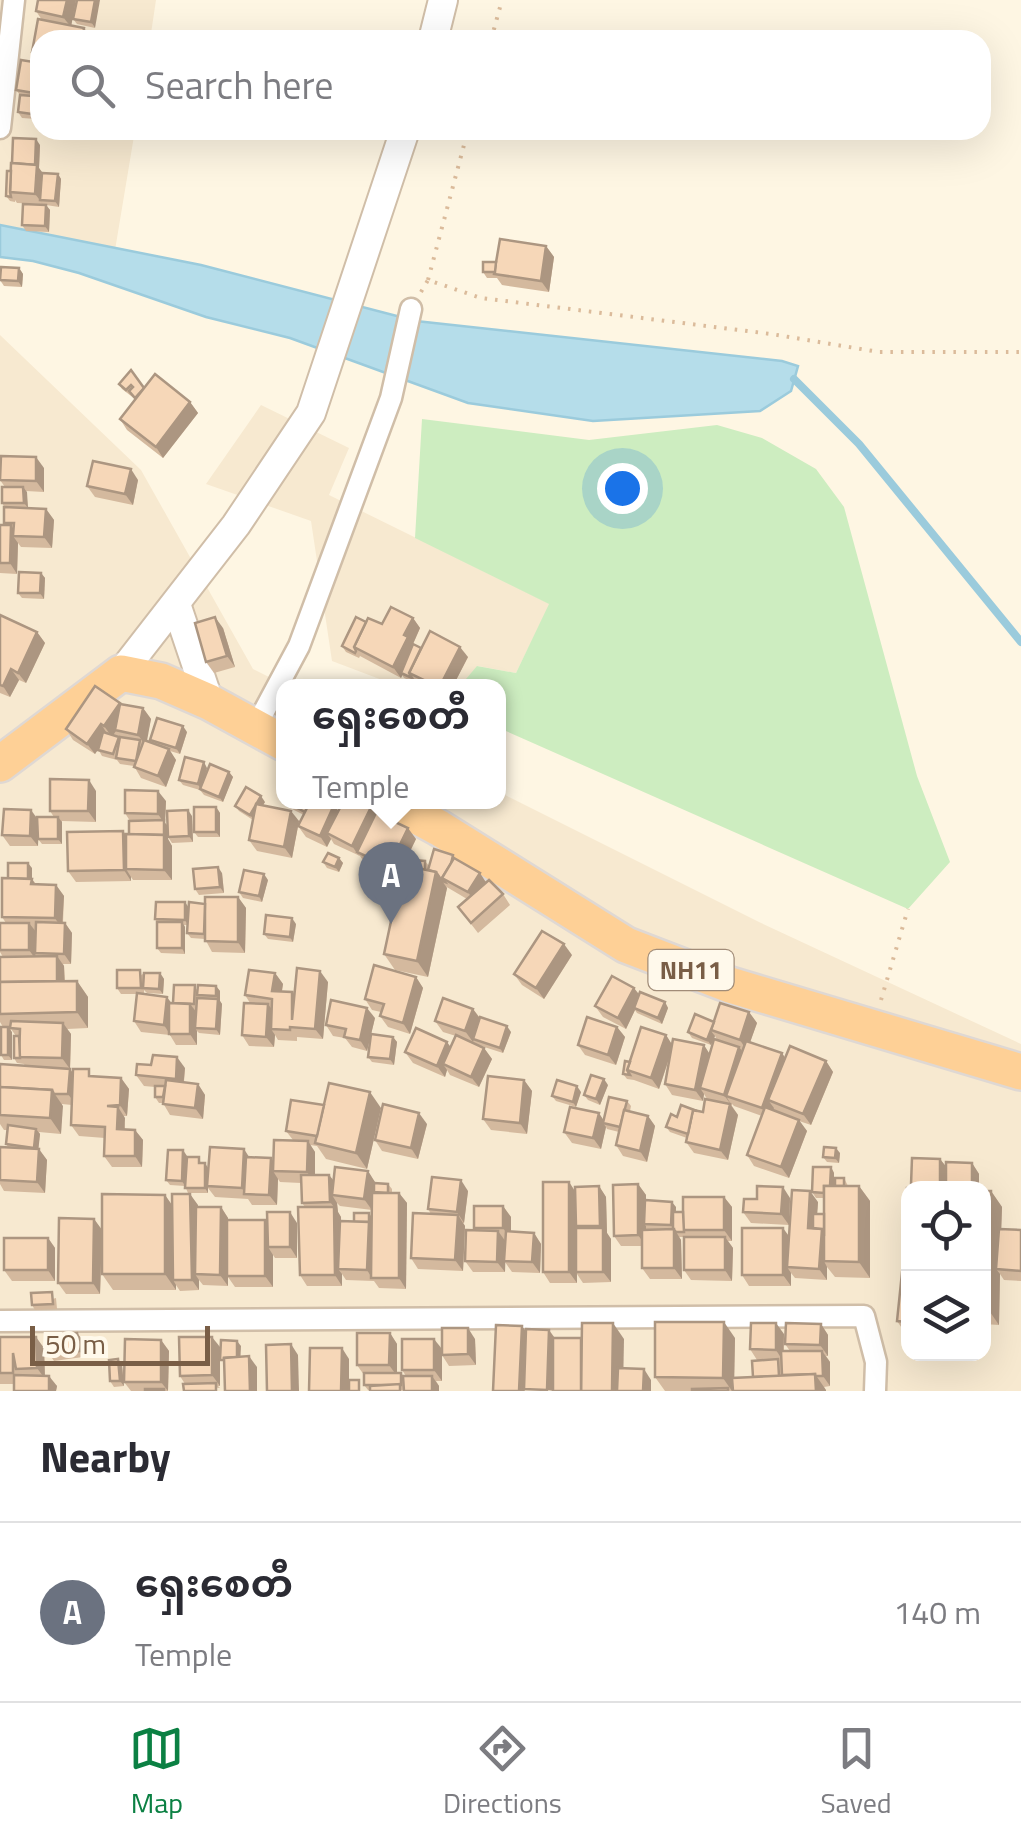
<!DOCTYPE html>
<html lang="en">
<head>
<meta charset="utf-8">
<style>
  :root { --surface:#fff; --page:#f2f2f3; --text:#2b2b33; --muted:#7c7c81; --line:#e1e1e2; --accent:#0b8043 }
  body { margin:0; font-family:"Titillium Web","Noto Sans Myanmar",sans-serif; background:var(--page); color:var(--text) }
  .controls { position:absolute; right:30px; bottom:30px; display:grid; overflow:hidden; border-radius:20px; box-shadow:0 10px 40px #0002 }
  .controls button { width:90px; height:90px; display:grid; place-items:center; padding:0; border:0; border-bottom:2px solid var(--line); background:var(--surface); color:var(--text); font:50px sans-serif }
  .scale { position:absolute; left:30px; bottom:25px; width:180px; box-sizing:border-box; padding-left:10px; border:5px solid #795e46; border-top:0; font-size:28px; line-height:35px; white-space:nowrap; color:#795e46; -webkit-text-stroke:8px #fff9eb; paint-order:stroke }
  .you { position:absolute; left:622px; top:488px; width:35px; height:35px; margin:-25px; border:8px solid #fff; border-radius:50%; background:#1a73e8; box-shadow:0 0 0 15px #1a73e833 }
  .badge { display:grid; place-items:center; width:65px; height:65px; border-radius:50%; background:var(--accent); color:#fff; font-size:32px; font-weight:700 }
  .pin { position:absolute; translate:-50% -82px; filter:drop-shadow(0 2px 5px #0008) }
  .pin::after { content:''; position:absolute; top:52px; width:35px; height:30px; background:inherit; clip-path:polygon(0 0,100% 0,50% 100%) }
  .popup { position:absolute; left:276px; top:679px; width:230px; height:130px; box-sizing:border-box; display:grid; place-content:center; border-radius:20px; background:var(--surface); filter:drop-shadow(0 2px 8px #0005); font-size:32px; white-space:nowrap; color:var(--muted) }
  .popup b { font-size:38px; color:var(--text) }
  .popup::after { content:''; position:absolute; left:50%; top:100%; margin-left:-20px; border:20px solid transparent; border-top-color:var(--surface) }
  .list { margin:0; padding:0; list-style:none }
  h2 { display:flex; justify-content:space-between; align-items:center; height:130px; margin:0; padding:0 40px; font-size:42px }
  h2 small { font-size:32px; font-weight:400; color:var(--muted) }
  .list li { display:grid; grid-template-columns:65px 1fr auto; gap:30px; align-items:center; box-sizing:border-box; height:180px; padding:0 40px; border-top:2px solid var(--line) }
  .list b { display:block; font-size:38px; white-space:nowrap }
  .list p { margin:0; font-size:32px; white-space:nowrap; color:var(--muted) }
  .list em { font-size:32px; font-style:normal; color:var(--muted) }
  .icon { flex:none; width:55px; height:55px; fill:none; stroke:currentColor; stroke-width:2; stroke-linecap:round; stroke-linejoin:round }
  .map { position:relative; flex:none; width:1021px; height:1391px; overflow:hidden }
  .search { position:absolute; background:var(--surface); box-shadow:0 10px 40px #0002; left:30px; right:30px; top:30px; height:110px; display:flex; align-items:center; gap:25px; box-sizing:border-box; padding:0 35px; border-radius:30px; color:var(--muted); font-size:38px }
  .sheet { height:310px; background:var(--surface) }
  nav { display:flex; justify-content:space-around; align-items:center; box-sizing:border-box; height:140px; border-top:2px solid var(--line); background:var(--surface); font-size:28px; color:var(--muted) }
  nav a { display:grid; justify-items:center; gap:5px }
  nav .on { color:var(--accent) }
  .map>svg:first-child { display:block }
</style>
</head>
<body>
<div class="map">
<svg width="1021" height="1391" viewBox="0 0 1021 1391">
  <rect width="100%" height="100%" fill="#fef6e3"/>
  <g fill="#f7e9d0" fill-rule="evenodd">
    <path d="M0,0H156L150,40H40V130H135L115,250L0,225Z"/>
    <path d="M0,335L141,470L253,669L287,686H284V802H498L499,792L759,922L1021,1044V1391H0ZM908,1188H984V1354H908Z"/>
    <path d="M261,405L349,448L329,495L550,604L516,673L478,666L460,686H398L332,661L311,521L206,484Z"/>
  </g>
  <path fill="#cdedc0" d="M422,419L589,440L717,425L762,438L816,469L844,507L917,776L950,862L908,909L499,728L498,686H460L477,666L516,673L549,604L415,538Z"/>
  <path fill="#b5ddea" stroke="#9bcbdc" stroke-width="2.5" d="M0,225L201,265L416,321L782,361L798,366L791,391L760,411L593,421L468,403L290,338L206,317L79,273L33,261L0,257Z"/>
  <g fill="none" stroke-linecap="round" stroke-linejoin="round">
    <path stroke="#9bcbdc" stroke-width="8" d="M794,379L859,444L1021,642"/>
    <defs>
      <g id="minor">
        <path d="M0,128L14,0"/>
        <path d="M255,728L299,646L391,398L411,309"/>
        <path d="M0,1321L864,1316L876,1362L875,1391"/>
      </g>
      <g id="tertiary">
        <path d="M433,40L443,0"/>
        <path d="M176,604L209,702"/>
        <path d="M121,673L236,525L311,413L405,130"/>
      </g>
      <g id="trunk">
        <path d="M0,764L121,673L161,681L209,702L284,743"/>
        <path d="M391,802L439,828L626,945L730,985L1021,1072"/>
      </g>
    </defs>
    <use href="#minor" stroke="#d0bea8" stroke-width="25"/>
    <use href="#tertiary" stroke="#d0bea8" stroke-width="32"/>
    <use href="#trunk" stroke="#dfd8d3" stroke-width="40"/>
    <g stroke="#dbbb9b" stroke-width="4" stroke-dasharray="2.5 8" stroke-linecap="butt">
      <path d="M491,40L502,0"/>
      <path d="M428,280L468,130"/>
      <path d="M421,292L428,280L481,298L771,334L879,352H1021"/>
      <path d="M881,1000L908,909"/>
    </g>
    <use href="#minor" stroke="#fff" stroke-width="20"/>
    <use href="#tertiary" stroke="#fff" stroke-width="28"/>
    <use href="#trunk" stroke="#fed096" stroke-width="35"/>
  </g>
  <g fill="#d4b99e" fill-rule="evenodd">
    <path d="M76,0L71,25L92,38L40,40L39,63L32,52L42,20L36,11Z"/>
    <path d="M77,0L95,28L77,24L73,19Z"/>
    <path d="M21,60L40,106V115L36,110V119L22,118L18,112L20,95L16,90Z"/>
    <path d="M40,145L39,168L42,173L58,174L61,179L59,207L46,205L50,210L49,232L26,231L22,225L44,205L43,204L17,203L15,200V202L10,201L6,196Z"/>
    <path d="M546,246L554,257L549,292L502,285L497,278H487L483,272L496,262Z"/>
    <path d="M19,268L23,274L22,287L4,286L0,280Z"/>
    <path d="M119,384L144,388L190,402L198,413L163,458L127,430L120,419L135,399L122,389Z"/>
    <path d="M44,468V492L26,491L28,508L46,509L54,520L52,548L21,547L18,543L17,574L0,573V525H6L4,523L5,508L2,503L5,487L0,480Z"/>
    <path d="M138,480L133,505L95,497L87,486Z"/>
    <path d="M41,573L45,578L44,599L22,598L18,593Z"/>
    <path d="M0,615L37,632L45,643L26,683L19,680L10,697L0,693Z"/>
    <path d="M413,618L420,628L413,644L421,648L468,657L453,686H422L404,678L402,675L401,678L360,656L359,658L346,652L342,646L366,622L382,624Z"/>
    <path d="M223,628L235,667L214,673L206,662Z"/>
    <path d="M120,704L143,708L151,719L146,741L152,743L150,740L187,732L180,754L170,751L176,760L166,787L141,778L134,766L120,764L117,760L102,756L98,749L95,754L73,740L66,729Z"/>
    <path d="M207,768L204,779L229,772L233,777L223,802L204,795L200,790L183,785L179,780Z"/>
    <path d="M96,791V822L62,821V844H42L38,839V846H10L2,835L37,819L54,817L50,811Z"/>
    <path d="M166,801L165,823L168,826V839L172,846V880H133L131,877V881L76,882L68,871L123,831L126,835L129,834L130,821L125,813Z"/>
    <path d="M265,802L263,805L299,821L292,858L257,851L249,840L253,820L239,811L235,806Z"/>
    <path d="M286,802L336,808L338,810L372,805L378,814L416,839L397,878L365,863L360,856L334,844L331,839L327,847L306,837L298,826L304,815L290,808Z"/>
    <path d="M216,807L220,813V837H198L194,832Z"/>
    <path d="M192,816L193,842L172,843L168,837Z"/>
    <path d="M453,855L457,860L503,894L510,905L478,933L458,907L467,899L445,886L447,888L428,977L395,970L384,954L412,867L425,861L429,866Z"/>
    <path d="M339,858L343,863L339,872L327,868L323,862Z"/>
    <path d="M32,868V879L36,884L56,885L64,896L63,923H65L72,933L71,964H63L64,966L65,981H77L88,997V1028L67,1029L71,1034L70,1069L73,1073L94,1076L121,1078L129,1089L127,1116H124L125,1129L135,1130L143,1140L142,1167H112L104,1156L105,1138L79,1136L71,1125L72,1105L62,1104L61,1134L39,1132L40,1134L38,1149L47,1160L45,1193L4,1191L0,1184V1147H8L6,1144L8,1130H4L0,1124V1064L25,1066L24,1064L17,1063L14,1058L16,1036L11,1029L12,1060H4L1,1055L3,1027L0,1022V957H3L0,952V923H6L2,917L8,878Z"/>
    <path d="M222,873L224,893L199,895L195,889Z"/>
    <path d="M268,880L262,902L243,898L239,892Z"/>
    <path d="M238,897L246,908L245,953L212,952L205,939L191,938L187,933V925H184L185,927V954L161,953L157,948V922L155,919L205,904Z"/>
    <path d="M296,924L293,942L268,939L264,934Z"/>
    <path d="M572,955L544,999L522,985L514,974Z"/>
    <path d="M160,973L164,979L163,994L147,993L144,990V994L172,1003L197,989L216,986L220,991V1001L222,1004L220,1035L199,1033L197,1031V1045H176L170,1035L141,1032L134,1021L137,994H121L117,988L143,974Z"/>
    <path d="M275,973L283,984L282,991L294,995L328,982L323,1039L297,1037V1041L278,1040L275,1035L274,1047L249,1046L242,1035L250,1003L245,995Z"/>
    <path d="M416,977L423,988L410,1034L388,1027L380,1016L381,1012L372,1010L365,999Z"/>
    <path d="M639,995L665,1002L668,1008L662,1024L637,1013L635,1010L626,1029L603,1017L595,1006Z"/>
    <path d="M473,1009L480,1018L511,1032L503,1053L478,1045L484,1048L492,1059L479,1087L450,1075L447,1070L445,1077L413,1063L405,1052L451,1047L456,1036L443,1032L435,1021Z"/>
    <path d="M749,1012L757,1023L750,1042L782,1053L785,1058L826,1061L833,1072L811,1125L799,1121L807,1131L789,1178L754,1166L747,1155L762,1116L734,1106L732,1104V1106L738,1115L728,1160L694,1153L686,1142L687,1138L670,1132L666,1127L677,1117L703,1112L707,1099L704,1094L703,1101L672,1095L665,1084L670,1056L659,1089L634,1080L627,1079L623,1074L630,1062L666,1035L672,1045L710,1054L717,1040L715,1036L711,1045L692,1038L688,1032L714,1022Z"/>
    <path d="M375,1018L367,1051L352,1047L345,1038L333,1036L326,1025Z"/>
    <path d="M617,1027L625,1037L616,1065L585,1055L578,1045Z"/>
    <path d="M393,1037L397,1042L394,1065L372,1062L368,1057Z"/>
    <path d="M185,1068L184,1082L198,1084L205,1095L203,1119L170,1115L163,1103H159L155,1097V1087L144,1086L136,1075Z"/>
    <path d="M524,1080L532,1091L527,1134L491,1130L483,1119Z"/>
    <path d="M608,1085L600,1105L588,1100L584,1095Z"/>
    <path d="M581,1092L576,1107L556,1101L552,1096Z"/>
    <path d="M627,1101L631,1106L630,1111L648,1116L655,1126L647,1162L623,1156L616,1145L619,1132L607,1129L606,1127L601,1149L572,1143L564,1132L604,1120Z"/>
    <path d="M324,1105L381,1108L367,1169L326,1159L317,1146L310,1145L315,1152V1175H329L334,1181L368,1171L375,1183L388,1184L392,1189V1193H399L407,1203L406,1289L379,1288L374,1281L346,1280L342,1274V1286H307L300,1275L305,1207L302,1203L301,1183L280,1182L278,1179L277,1205H252L248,1199L215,1197L208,1188V1193H188L185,1186L170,1185L166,1180L187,1156L203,1163L208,1168L249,1157L273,1161L293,1140L286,1131ZM337,1203L340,1206L372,1210V1218L354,1222L341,1221V1217L338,1212Z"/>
    <path d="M427,1124L418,1159L382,1151L375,1140Z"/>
    <path d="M840,1153L839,1163L827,1162L823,1157Z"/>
    <path d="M912,1158L940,1159L946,1167V1162L972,1163L979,1174V1188H908V1337L897,1321L903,1263L906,1264L907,1188H914L911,1185Z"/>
    <path d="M831,1167L834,1173V1186L844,1178L848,1186H859L870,1201V1278L835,1277L827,1267V1280L795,1278L791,1273V1286H749L742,1275L789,1237L818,1202L817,1214H824V1198H816L812,1192Z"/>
    <path d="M569,1182L575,1191L599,1186L606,1197L607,1233L611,1239V1282L583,1283L577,1274V1283H550L543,1272Z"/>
    <path d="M638,1184L646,1195V1200L676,1207V1212H683L724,1197L732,1207V1241H728L733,1248L732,1281L691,1280L684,1270V1237H679L681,1240L682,1279H650L642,1268V1246H621L614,1236Z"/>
    <path d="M468,1191L464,1223H463L465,1226L463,1271L418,1269L411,1258L431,1214L428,1209Z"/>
    <path d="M984,1191H991L1002,1207L1001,1229L1021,1230V1281L1004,1280L1000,1274L999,1325L984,1324Z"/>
    <path d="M190,1194L198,1207H221L228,1218V1220H265L267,1223H297V1258H275L273,1255V1287H235L228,1277V1286L203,1285L199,1280V1290L180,1291L176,1285V1290H113L102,1274L165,1195L172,1205Z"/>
    <path d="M790,1198L789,1225L751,1223L743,1212Z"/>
    <path d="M503,1206L511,1217V1232L534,1233L541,1244L540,1273L512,1272L505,1262V1272H473L465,1261L475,1231L474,1228Z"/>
    <path d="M94,1219L102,1230L100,1294H66L58,1283Z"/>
    <path d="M48,1238L55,1248V1281H12L4,1270Z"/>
    <path d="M56,1298L57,1309L35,1310L32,1305Z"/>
    <path d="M821,1324L828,1335V1356H826L830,1362V1386L824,1387L826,1391H665L655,1377L735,1338L734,1378L753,1377L757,1360L750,1349L784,1334V1351H790L785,1344Z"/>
    <path d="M77,1333L81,1338L83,1357L54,1361L50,1355Z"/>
    <path d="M390,1333L397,1344V1373H401L404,1377L406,1376L402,1370L442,1349L475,1339L476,1365L449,1366L442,1355V1381H436L439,1386V1391L368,1390L364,1385V1375L357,1365Z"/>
    <path d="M0,1337L44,1348L45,1376L57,1386L56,1391H14V1384H0Z"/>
    <path d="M161,1340L169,1351L168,1391H131L124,1382Z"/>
    <path d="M220,1347V1386H218L220,1388L185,1384L180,1376Z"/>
    <path d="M118,1359L122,1365L124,1386L114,1387L110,1381Z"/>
  </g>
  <g fill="#ac9681">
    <path d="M67,0H76L71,27L63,17Z"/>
    <path d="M95,0H100L95,28L91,22Z"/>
    <path d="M84,28L92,38L91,40H82Z"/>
    <path d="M33,105L36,110V119L32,114Z"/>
    <path d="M36,139L40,145L39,168L45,176L40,200L43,204L35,194Z"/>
    <path d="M58,174L61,179L59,207L55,201Z"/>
    <path d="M46,205L50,210L49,232L45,226Z"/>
    <path d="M546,246L554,257L549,292L541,281Z"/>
    <path d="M19,268L23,274L22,287L18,281Z"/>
    <path d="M190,402L198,413L163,458L156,447Z"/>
    <path d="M36,457L44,468V492L36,481Z"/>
    <path d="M131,469L138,480L133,505L125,494Z"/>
    <path d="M23,487L27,492L28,508L24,503Z"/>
    <path d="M46,509L54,520L52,548L44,537Z"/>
    <path d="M11,525L18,536H13L18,543L17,574L10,563Z"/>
    <path d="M41,573L45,578L44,599L40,593Z"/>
    <path d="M215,617L223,628L235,667L227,656Z"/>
    <path d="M413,618L420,628L413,644L416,648L401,678L393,667L404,635Z"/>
    <path d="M37,632L45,643L26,683L18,673Z"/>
    <path d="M460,647L468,657L453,686H440Z"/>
    <path d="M11,669L19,680L10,697L3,686Z"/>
    <path d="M120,703L127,714L112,737L104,726Z"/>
    <path d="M143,708L151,719L146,746L138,735Z"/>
    <path d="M101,724L108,735L95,754L87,744Z"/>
    <path d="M183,726L187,732L180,754L176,748Z"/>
    <path d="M169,749L176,760L166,787L158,776Z"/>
    <path d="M204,762L207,768L201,790L198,784Z"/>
    <path d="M229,772L233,777L223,802L219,797Z"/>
    <path d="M89,780L96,791V822L88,811Z"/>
    <path d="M158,791L166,801L165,823L168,826V839L172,846V880L164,870V823L158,814Z"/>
    <path d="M261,796L265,802L254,820L250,815Z"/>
    <path d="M327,802H340L336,808L342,816L327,833L331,839L327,847L320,836Z"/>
    <path d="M372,805L379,816L357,852L359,856L352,846Z"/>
    <path d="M216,807L220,813V837L216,832Z"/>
    <path d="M31,810L39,821L38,846L30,836Z"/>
    <path d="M188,810L192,816L193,842L189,836Z"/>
    <path d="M291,811L299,821L292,858L284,847Z"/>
    <path d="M58,817L62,822V844L58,839Z"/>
    <path d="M408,828L416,839L397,878L389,867Z"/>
    <path d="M123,831L131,842L126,869L131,877V881L124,870Z"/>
    <path d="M339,858L343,863L339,872L335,867Z"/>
    <path d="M28,863L32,868V879L39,890V895L28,879Z"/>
    <path d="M218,867L222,873L224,893L220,887Z"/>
    <path d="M436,872L447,888L428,977L417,961Z"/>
    <path d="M480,873L487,884L475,903L468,892Z"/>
    <path d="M264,874L268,880L262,902L259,896Z"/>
    <path d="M56,885L64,896L62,929L55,918Z"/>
    <path d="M238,897L246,908L245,953L238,942Z"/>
    <path d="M185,902L189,908L188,925L185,920Z"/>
    <path d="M292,918L296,924L293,942L290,937Z"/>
    <path d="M182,922L185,927V954L182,948Z"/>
    <path d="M29,923L37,933L35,953L37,961L29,950Z"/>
    <path d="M65,923L72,933L71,964L64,954Z"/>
    <path d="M564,944L572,955L544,999L536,988Z"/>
    <path d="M57,956L64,966L65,995L57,984Z"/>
    <path d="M320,971L328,982L323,1039L315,1029Z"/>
    <path d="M160,973L164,979L163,994L159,989Z"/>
    <path d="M275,973L283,984L280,1002L272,991Z"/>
    <path d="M416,977L423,988L410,1034L403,1023Z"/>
    <path d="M77,981L88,997V1028L77,1012Z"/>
    <path d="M216,986L220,991V1001L222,1004L220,1035L216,1029L218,999L216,996Z"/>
    <path d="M634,988L642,998L634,1008L635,1010L626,1029L618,1018Z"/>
    <path d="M167,997L175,1008L171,1036L164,1025Z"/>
    <path d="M665,1002L668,1008L662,1024L658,1018Z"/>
    <path d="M190,1004L198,1014L195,1028L197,1031V1045L190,1034Z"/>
    <path d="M268,1004L276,1015L271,1029L275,1035L274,1047L266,1037Z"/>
    <path d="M367,1008L375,1018L367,1051L360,1040Z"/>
    <path d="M473,1009L481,1020L473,1042L465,1031Z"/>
    <path d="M749,1012L757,1023L747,1051L740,1040Z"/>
    <path d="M63,1023L71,1034L70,1069L62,1058Z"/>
    <path d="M507,1026L511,1032L503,1053L500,1048Z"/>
    <path d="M8,1027L12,1032V1060L8,1055Z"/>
    <path d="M617,1027L625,1037L616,1065L608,1055Z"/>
    <path d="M711,1031L715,1036L711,1045L707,1040Z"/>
    <path d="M666,1035L673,1046L659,1089L651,1078Z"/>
    <path d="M393,1037L397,1042L394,1065L390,1059Z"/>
    <path d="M447,1042L455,1053L443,1064L447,1070L445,1077L437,1066Z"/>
    <path d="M704,1045L711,1056L700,1088L704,1094L703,1101L695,1090Z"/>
    <path d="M739,1047L747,1057L726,1096L732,1106L724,1095Z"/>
    <path d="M484,1048L492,1059L479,1087L471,1077Z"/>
    <path d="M782,1053L789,1064L768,1100L774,1108L770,1119L762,1108Z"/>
    <path d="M177,1057L185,1068L183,1089L176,1079Z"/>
    <path d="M826,1061L833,1072L811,1125L803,1114Z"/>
    <path d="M70,1069L77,1079L76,1105L68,1094Z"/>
    <path d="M121,1078L129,1089L127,1116L120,1105Z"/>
    <path d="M604,1079L608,1085L600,1105L596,1099Z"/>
    <path d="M524,1080L532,1091L527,1134L520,1123Z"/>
    <path d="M198,1084L205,1095L203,1119L195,1108Z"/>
    <path d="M577,1086L581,1092L576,1107L573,1102Z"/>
    <path d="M52,1090L63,1106L61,1134L50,1118Z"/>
    <path d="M370,1092L381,1108L367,1169L356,1153Z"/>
    <path d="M730,1104L738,1115L728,1160L720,1150Z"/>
    <path d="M118,1107L125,1118L124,1140L117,1129Z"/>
    <path d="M419,1113L427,1124L418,1159L411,1148Z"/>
    <path d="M599,1113L606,1124L603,1123L606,1127L601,1149L593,1138Z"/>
    <path d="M648,1116L655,1126L647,1162L640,1151Z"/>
    <path d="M799,1120L807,1131L789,1178L781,1167Z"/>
    <path d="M36,1129L40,1134L38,1153L34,1148Z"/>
    <path d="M135,1130L143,1140L142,1167L135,1156Z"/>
    <path d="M308,1141L315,1152V1183L307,1172Z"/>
    <path d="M836,1148L840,1153L839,1163L835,1158Z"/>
    <path d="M39,1149L47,1160L45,1193L37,1182Z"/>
    <path d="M244,1149L251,1160L245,1194L242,1188Z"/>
    <path d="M183,1150L187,1156L185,1186L182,1181Z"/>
    <path d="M271,1158L278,1169L273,1171L278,1179L277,1205L269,1195Z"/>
    <path d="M940,1159L948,1169V1188H943L940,1185Z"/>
    <path d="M205,1163L208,1168V1193L205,1188Z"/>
    <path d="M972,1163L979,1174V1188H972Z"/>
    <path d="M831,1167L834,1173V1198L830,1193Z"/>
    <path d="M368,1171L375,1182L372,1210L364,1199Z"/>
    <path d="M329,1175L337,1185L332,1195L337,1203L338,1212L341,1217L342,1269H338L342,1274V1286L335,1275L334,1207L330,1202Z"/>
    <path d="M461,1180L468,1191L464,1223L457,1212Z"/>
    <path d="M569,1182L576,1193L577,1283L569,1272Z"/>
    <path d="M638,1184L646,1195V1224H644L646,1226V1246L638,1235Z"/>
    <path d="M599,1186L606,1197L607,1233L611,1239V1282L603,1272V1231L600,1226Z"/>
    <path d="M859,1186L870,1201V1278L859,1262Z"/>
    <path d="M783,1187L790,1198L789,1225L781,1214Z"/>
    <path d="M810,1191L818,1202L816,1232L808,1228Z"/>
    <path d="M991,1191L1002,1207L1000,1269H996L1000,1274L999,1325L988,1309Z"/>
    <path d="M399,1193L407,1203L406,1289L399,1278Z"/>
    <path d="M190,1194L198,1205L199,1274H195L199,1280V1290L192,1280Z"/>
    <path d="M165,1195L176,1211L173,1280L176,1285V1290L165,1274Z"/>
    <path d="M724,1197L732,1207V1241L724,1230Z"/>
    <path d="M672,1202L676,1207L675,1230L681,1240L682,1279L674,1268V1229L671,1225Z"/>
    <path d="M503,1206L511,1217V1239L503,1228Z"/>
    <path d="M221,1207L228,1218V1286L220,1275Z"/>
    <path d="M290,1212L297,1223V1258L290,1247Z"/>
    <path d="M369,1213L373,1219L372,1278L367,1270Z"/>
    <path d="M458,1215L465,1226L463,1271L455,1260Z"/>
    <path d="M94,1219L102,1230L100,1294L93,1283Z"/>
    <path d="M265,1220L273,1231L268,1247L273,1255V1287L265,1276Z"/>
    <path d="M783,1228L791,1239L787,1267L791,1273V1286L783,1275Z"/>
    <path d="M822,1229L829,1240L824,1261L827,1267V1280L819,1269Z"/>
    <path d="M498,1231L506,1242L505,1272L497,1262Z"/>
    <path d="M534,1233L541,1244L540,1273L532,1262Z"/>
    <path d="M725,1237L733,1248L732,1281L725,1270Z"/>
    <path d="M48,1238L55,1248V1281L48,1270Z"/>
    <path d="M724,1322L735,1338L734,1391H732L723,1378Z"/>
    <path d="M613,1323L624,1339L623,1391H612Z"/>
    <path d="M776,1323L784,1334L783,1361L776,1350Z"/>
    <path d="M821,1324L828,1335V1356L820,1345Z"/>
    <path d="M522,1326L530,1337L524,1389L525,1391H519Z"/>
    <path d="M468,1328L475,1339L476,1365L468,1354Z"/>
    <path d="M549,1330L557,1341L555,1391L547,1390Z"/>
    <path d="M77,1333L81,1338L83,1357L80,1351Z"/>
    <path d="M390,1333L397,1344V1376L389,1365Z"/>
    <path d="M36,1337L44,1348L45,1379L37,1368Z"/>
    <path d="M212,1337L220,1347V1386L212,1375Z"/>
    <path d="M434,1339L442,1349V1381L434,1370Z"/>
    <path d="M161,1340L169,1351L168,1391L161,1382Z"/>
    <path d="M237,1341L241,1346L240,1366L237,1360Z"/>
    <path d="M291,1344L298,1355L299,1391H292Z"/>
    <path d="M342,1348L349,1359V1391H341Z"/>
    <path d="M822,1351L830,1362V1386L823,1376Z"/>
    <path d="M249,1356L257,1367V1391H250Z"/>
    <path d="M118,1359L122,1365L124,1386L120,1381Z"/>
    <path d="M644,1369L651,1380V1391H643Z"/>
    <path d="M815,1374L826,1390V1391H816Z"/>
    <path d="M49,1376L57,1386L56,1391H49Z"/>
    <path d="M432,1376L439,1386V1391H432Z"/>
  </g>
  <g fill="#f6d7b8" stroke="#ac9681" stroke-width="2.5">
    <path d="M38,0H67L63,17L36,11Z"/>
    <path d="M77,0H95L91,22L73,19Z"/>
    <path d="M38,19L84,28L82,40H40V54L32,52Z"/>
    <path d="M618,33L637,38L636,40H616Z"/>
    <path d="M21,60L40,63L39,79H36L34,93L16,90Z"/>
    <path d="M36,79L40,80V106L33,105Z"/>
    <path d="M20,95L33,96L32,114L18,112Z"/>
    <path d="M13,138L36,139L35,165L12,163Z"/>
    <path d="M11,163L37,165L35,194L10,192Z"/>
    <path d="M7,171H11L10,192L11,197L6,196Z"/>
    <path d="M42,173L58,174L55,201L40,200Z"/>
    <path d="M23,204L46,205L45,226L22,225Z"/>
    <path d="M500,239L546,246L541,281L494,274Z"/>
    <path d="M483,262H496L495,272H483Z"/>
    <path d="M1,267L19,268L18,281L0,280Z"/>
    <path d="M131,370L144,388L135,398L129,391L133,387L131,385L126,390L119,384Z"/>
    <path d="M155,374L190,402L156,447L120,419Z"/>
    <path d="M1,456L36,457V481L0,480Z"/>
    <path d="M93,461L131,469L125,494L87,486Z"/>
    <path d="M2,487H23L24,503H2Z"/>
    <path d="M4,507L46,509L44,537L13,536L14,523H4Z"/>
    <path d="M0,525H11L10,563H0Z"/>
    <path d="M19,572L41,573L40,593H18Z"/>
    <path d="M391,607L413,618L404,635L408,637L393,667L354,647L368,618L382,624Z"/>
    <path d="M0,615L37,632L18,673L11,669L3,686L0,685Z"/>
    <path d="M215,617L227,656L206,662L195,623Z"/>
    <path d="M356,617L366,622L354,647L356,651L355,653L342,646Z"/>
    <path d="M430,631L460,647L440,686H436L409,673Z"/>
    <path d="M413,644L421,648L409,673L412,678L401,673Z"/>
    <path d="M95,686L120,703L104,726L101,724L87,744L66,729Z"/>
    <path d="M120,704L143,708L138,735L115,730Z"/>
    <path d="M157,718L183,726L176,748L150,740Z"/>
    <path d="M103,732L119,737L113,754L98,750Z"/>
    <path d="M120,737L140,740L136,761L116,758Z"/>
    <path d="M144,740L169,749L158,776L134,767Z"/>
    <path d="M185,757L204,762L198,784L179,780Z"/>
    <path d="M210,764L229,772L219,797L200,789Z"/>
    <path d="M50,779L89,780L88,811H50Z"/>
    <path d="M246,787L261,796L250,815L235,806Z"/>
    <path d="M125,790L158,791V814L125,813Z"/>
    <path d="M286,802H310L305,812Z"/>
    <path d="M310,802H327L334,805L320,836L298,826Z"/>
    <path d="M343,802H365L372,805L352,846L327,833Z"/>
    <path d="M256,804L291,811L284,847L249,840Z"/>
    <rect x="194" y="807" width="22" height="25"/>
    <path d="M4,809L31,810L30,836L2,835Z"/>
    <path d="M188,810L189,836L168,837L167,811Z"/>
    <path d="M376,813L408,828L389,867L357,852Z"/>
    <path d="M37,817H58V839H38Z"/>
    <path d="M164,820V835L129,834V821Z"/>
    <path d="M123,831L124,870L68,871L67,832Z"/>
    <path d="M126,834L164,835V870L126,869Z"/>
    <path d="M434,849L453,855L451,864L442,878L445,882L442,881L436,872L428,870Z"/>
    <path d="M328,853L339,858L335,867L323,862Z"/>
    <path d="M454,858L480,873L468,892L442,878Z"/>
    <path d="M413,860L425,861V870L412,867Z"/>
    <path d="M8,863H28V879L8,878Z"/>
    <path d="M403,865L436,872L417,961L384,954Z"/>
    <path d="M218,867L220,887L195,889L193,869Z"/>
    <path d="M244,870L264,874L259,896L239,892Z"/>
    <path d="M2,878L32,879L31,884L56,885L55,918L2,917Z"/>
    <path d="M489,880L503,894L471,923L458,907Z"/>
    <path d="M205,897H238V942L205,941Z"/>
    <path d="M156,902H185V920L155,919Z"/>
    <path d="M189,902L205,904L204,934L187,933Z"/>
    <path d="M266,915L292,918L290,937L264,934Z"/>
    <path d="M36,922L65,923L64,954L35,953Z"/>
    <rect x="157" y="922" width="25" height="26"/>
    <rect x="0" y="923" width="29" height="27"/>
    <path d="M542,931L564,944L536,988L514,974Z"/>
    <path d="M57,956V981L0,982V957Z"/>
    <path d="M374,965L416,977L403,1023L380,1016L384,1004L365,999Z"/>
    <path d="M297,968L320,971L315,1029L290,1027V1030L271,1029L272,999L245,995L249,970L275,973L272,991L292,992V1020Z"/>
    <path d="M117,970H140L141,988H117Z"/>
    <path d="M144,973H160L159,989L143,988Z"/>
    <path d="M612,976L634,988L618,1018L595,1006Z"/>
    <path d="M77,981V1012L0,1014V982Z"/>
    <path d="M174,985H195L194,1004L173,1003Z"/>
    <path d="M198,985L216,986V996L197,995Z"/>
    <path d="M640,992L665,1002L658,1018L634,1008Z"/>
    <path d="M137,993L167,997L164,1025L134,1021Z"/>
    <path d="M197,998L218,999L216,1029L195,1028Z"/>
    <path d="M443,998L473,1009L465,1031L435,1021Z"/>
    <path d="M331,1000L367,1008L360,1040L344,1037L346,1029L326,1025Z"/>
    <path d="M169,1003L190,1004V1034H169Z"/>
    <path d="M244,1003L268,1004L266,1037L242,1035Z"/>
    <path d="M720,1003L749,1012L740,1040L711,1030Z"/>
    <path d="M695,1014L714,1022L707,1040L688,1032Z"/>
    <path d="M480,1017L507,1026L500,1048L473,1039Z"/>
    <path d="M587,1017L617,1027L608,1055L578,1045Z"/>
    <path d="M11,1021L63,1023L62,1058L19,1057L20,1029L10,1028Z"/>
    <rect x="1" y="1027" width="7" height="28"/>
    <path d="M641,1027L666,1035L651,1078L627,1070Z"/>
    <path d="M416,1028L447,1042L437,1066L405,1052Z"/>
    <path d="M371,1034L393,1037L390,1059L368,1057Z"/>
    <path d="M456,1035L484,1048L471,1077L443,1064Z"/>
    <path d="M14,1036H19L20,1058H14Z"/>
    <path d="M673,1039L704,1045L695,1090L665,1084Z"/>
    <path d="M714,1039L739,1047L724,1095L700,1088Z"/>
    <path d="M746,1041L782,1053L762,1108L726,1096Z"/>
    <path d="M790,1046L826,1061L803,1114L768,1100Z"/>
    <path d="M153,1055L177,1057L176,1079L136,1075L137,1064L151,1065Z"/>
    <path d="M625,1061L630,1062L627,1070L630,1075L623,1074Z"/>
    <path d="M0,1064L70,1069L68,1094H54L52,1090L0,1087Z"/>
    <path d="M73,1069H89V1076L121,1078L120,1105L107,1106L118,1107L117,1129L135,1130V1156H104L105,1127L71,1125Z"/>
    <path d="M591,1075L604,1079L596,1099L584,1095Z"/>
    <path d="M488,1076L524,1080L520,1123L483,1119Z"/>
    <path d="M166,1080L198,1084L195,1108L163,1104Z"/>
    <path d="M557,1080L577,1086L573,1102L552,1096Z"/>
    <path d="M329,1083L370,1092L356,1153L315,1143Z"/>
    <path d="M155,1086H165L163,1097H155Z"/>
    <path d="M0,1087L52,1090L50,1118L0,1115Z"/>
    <path d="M609,1097L627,1101L620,1127L603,1123Z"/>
    <path d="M705,1099L730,1104L720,1150L686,1142L693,1110L703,1112Z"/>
    <path d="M291,1100L324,1105L317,1136L286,1131Z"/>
    <path d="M383,1104L419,1113L411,1148L375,1140Z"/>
    <path d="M681,1105L697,1111L693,1110L688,1134L666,1127L671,1114L677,1117Z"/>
    <path d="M570,1107L599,1113L593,1138L564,1132Z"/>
    <path d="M765,1107L799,1120L781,1167L747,1155Z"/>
    <path d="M624,1110L648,1116L640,1151L616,1145Z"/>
    <path d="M8,1125L36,1129L34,1148L6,1144Z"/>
    <path d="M274,1140L308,1141L307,1172L273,1171Z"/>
    <path d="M0,1147L39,1149L37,1182L0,1180Z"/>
    <path d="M210,1147L244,1149L242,1188L207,1186Z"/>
    <path d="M824,1147L836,1148L835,1158L823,1157Z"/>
    <path d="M168,1150H183L182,1181L166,1180Z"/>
    <path d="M187,1157H199V1163H205V1188H185Z"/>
    <path d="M246,1157L271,1158L269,1195L244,1194Z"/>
    <path d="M912,1158L940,1159V1185H911Z"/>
    <path d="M946,1162L972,1163V1188H946Z"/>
    <path d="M335,1167L368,1171L364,1199L332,1195Z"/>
    <path d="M813,1167H831L830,1186H824V1193L812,1192Z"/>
    <path d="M301,1175H329L330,1202L302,1203Z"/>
    <path d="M432,1177L461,1180L457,1212L428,1209Z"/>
    <rect x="835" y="1178" width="9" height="8"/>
    <rect x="543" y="1182" width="26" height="90"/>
    <path d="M374,1183L388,1184V1193L374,1192Z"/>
    <path d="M638,1184V1235L614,1236L613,1185Z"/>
    <path d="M599,1186L600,1226H576L575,1187Z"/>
    <path d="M757,1186L783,1187L781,1214L743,1212L744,1199H757Z"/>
    <path d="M824,1186H859V1262L824,1261Z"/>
    <path d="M907,1188H940H908V1264H906Z"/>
    <path d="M792,1190L810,1191L808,1228L822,1229L819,1269L787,1267Z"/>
    <path d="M984,1191H991L988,1309H984Z"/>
    <path d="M372,1193H399V1278H371Z"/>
    <path d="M102,1194L165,1195V1274H102Z"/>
    <path d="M172,1194H190L192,1280H173Z"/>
    <rect x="683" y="1197" width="41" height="33"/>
    <path d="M645,1200L672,1202L671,1225L644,1224Z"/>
    <rect x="474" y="1206" width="29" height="22"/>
    <path d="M196,1207H221L220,1275L195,1274Z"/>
    <path d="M298,1207H334L335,1275H300Z"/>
    <path d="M267,1212H290V1247H268Z"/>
    <path d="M673,1212H683L684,1232H676L673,1229Z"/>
    <path d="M354,1213H369V1224V1222H354Z"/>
    <path d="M413,1213L458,1215L455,1260L411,1258Z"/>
    <path d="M813,1214H824V1232L822,1229L813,1228Z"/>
    <path d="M59,1218L94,1219L93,1283H58Z"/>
    <rect x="227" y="1220" width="38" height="56"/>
    <path d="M340,1221L369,1222L367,1270L338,1269Z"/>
    <rect x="576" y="1228" width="27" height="44"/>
    <rect x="742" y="1228" width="41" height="47"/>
    <path d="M674,1229V1268H642V1230Z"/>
    <path d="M999,1229L1021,1230V1271L996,1269Z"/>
    <path d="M466,1230L498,1231L497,1262L465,1261Z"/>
    <path d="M506,1231L534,1233L532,1262L504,1261Z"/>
    <rect x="684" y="1237" width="41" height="33"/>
    <rect x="4" y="1238" width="44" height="32"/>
    <path d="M903,1263L908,1264V1322L897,1321Z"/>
    <path d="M52,1292L53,1304L32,1305L31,1293Z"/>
    <path d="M655,1322H724L723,1378L655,1377Z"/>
    <path d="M582,1323H613L612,1391H581Z"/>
    <path d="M751,1323H776V1350L750,1349Z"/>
    <path d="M786,1323L821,1324L820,1345L785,1344Z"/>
    <path d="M496,1325L522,1326L519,1391H493Z"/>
    <path d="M442,1328H468V1354L442,1355Z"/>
    <path d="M526,1329L549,1330L547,1390L524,1389Z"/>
    <path d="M77,1333L80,1351L50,1355L48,1336Z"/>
    <path d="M357,1333H390L389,1365H357Z"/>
    <path d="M0,1337H36L37,1368L16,1369L13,1353V1373H0Z"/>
    <path d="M179,1337H212V1375L180,1376Z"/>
    <rect x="553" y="1338" width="28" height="53"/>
    <path d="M125,1339L161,1340V1382H124Z"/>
    <rect x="402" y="1339" width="32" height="31"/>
    <path d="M221,1340L237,1341V1357L224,1358V1360H220Z"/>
    <path d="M291,1344L292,1391H267L266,1345Z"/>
    <path d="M310,1348H342L341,1391H309Z"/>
    <path d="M781,1351H822L823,1376H815V1374L782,1375Z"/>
    <path d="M249,1356L250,1391H225L224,1358Z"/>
    <path d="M118,1359L120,1381H110L109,1360Z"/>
    <path d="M778,1359L779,1376L753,1377L752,1361Z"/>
    <path d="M618,1368L644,1369L643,1391H617Z"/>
    <rect x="364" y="1373" width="37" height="12"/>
    <path d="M815,1374L816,1391H733L732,1378Z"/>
    <path d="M14,1375L49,1376V1391H14Z"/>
    <path d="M403,1376H432V1391H404Z"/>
    <rect x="349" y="1380" width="10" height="11"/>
    <path d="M216,1383V1391H184L183,1384Z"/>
    <path d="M400,1384V1391H370V1386Z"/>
    <path d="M728,1388V1391H692V1389Z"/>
    <rect x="145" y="1389" width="19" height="2"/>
  </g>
  <g text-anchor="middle" stroke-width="8" stroke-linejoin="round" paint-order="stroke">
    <rect fill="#fff9eb" stroke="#a18c78" stroke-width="2.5" x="648.5" y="950" width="85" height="40" rx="8"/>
    <g font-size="25" font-weight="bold" fill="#795e46">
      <text x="691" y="979">NH11</text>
    </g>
  </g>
</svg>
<div class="controls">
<button><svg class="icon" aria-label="locate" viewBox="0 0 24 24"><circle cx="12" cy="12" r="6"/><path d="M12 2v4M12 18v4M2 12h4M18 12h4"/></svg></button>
<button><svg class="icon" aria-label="layers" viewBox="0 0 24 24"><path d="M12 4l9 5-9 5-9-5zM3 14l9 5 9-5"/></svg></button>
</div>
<div class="scale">50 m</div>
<div class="you"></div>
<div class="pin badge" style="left:391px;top:924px;background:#6b7280">A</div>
<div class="popup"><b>ရှေးစေတီ</b>Temple</div>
<div class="search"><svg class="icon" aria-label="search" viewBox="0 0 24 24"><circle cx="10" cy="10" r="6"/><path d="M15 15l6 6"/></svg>Search here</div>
</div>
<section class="sheet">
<h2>Nearby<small></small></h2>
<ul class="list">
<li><span class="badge" style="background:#6b7280">A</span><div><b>ရှေးစေတီ</b><p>Temple</p></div><em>140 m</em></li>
</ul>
</section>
<nav>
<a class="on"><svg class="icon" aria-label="map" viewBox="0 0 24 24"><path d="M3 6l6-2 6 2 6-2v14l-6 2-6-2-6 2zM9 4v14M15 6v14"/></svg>Map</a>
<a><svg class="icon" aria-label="directions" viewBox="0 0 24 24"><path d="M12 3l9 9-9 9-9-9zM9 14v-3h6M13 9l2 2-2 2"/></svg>Directions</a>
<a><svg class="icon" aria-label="saved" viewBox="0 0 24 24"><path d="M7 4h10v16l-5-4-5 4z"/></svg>Saved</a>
</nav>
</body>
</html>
